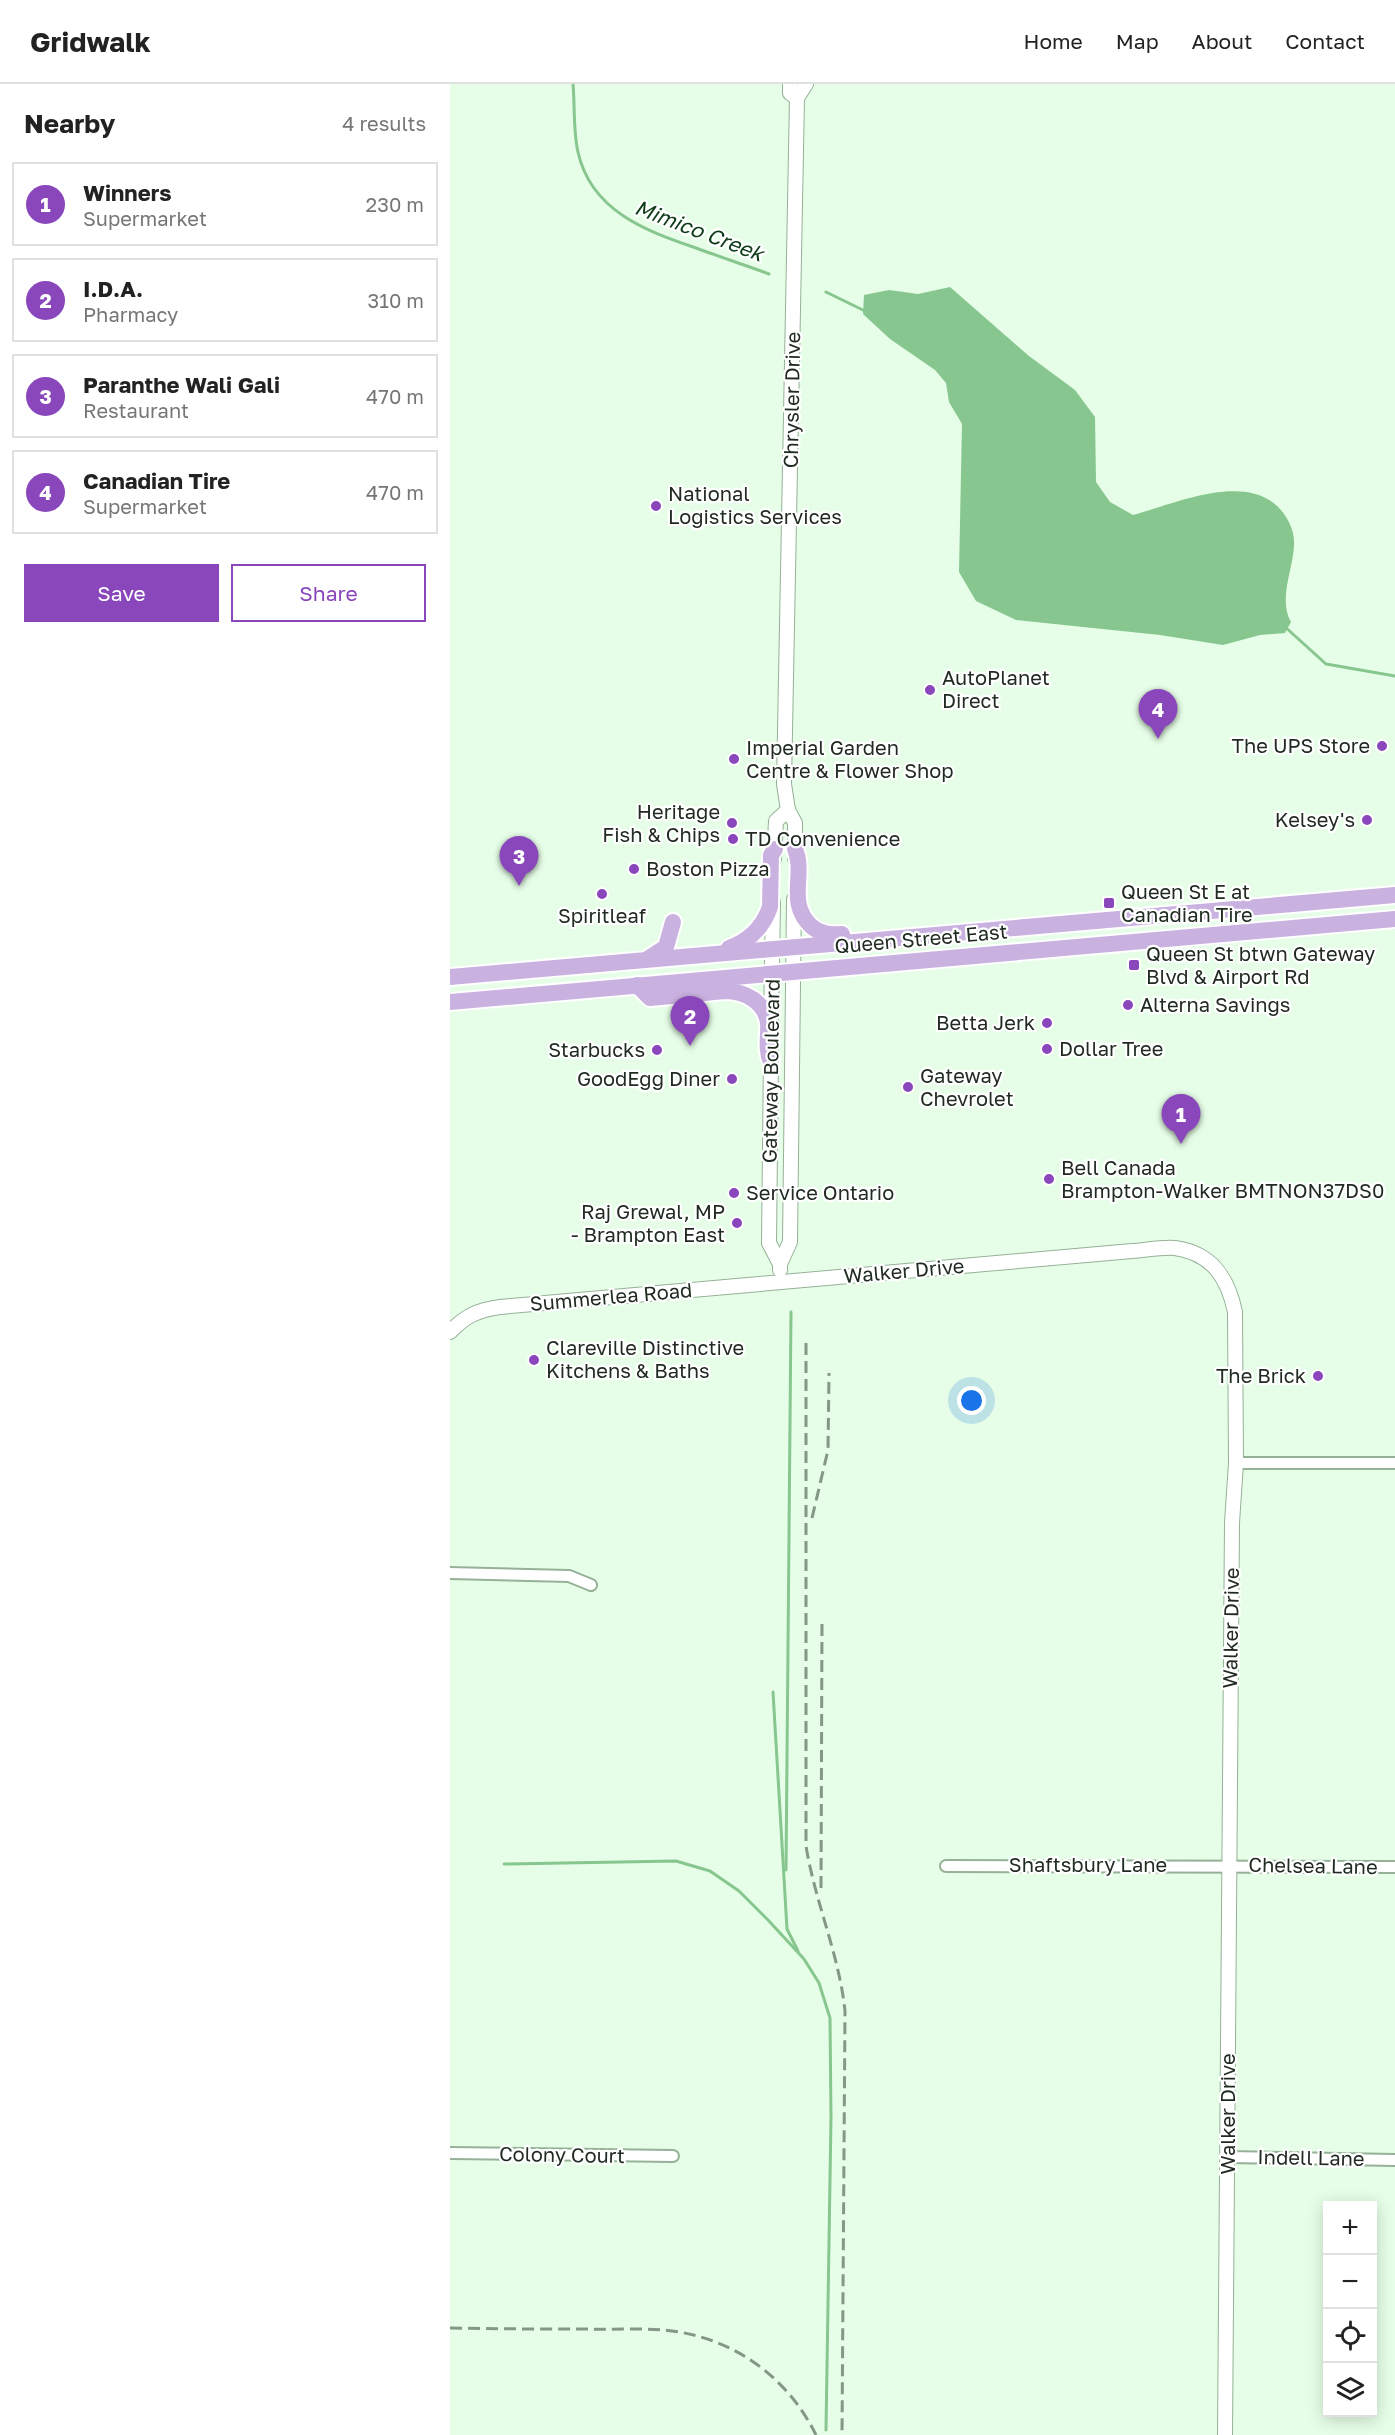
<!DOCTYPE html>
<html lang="en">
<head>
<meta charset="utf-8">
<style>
  :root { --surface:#fff; --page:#f6f6f6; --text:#222; --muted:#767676; --line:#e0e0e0; --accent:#8947bb }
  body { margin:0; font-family:"Golos Text",sans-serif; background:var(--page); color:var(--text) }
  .controls { position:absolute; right:18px; bottom:18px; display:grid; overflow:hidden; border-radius:0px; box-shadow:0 3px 15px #0003 }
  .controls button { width:54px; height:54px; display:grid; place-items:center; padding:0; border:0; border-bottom:2px solid var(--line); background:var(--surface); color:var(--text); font:30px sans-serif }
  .you { position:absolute; left:522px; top:1317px; width:21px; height:21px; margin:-15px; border:4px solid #fff; border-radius:50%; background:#1a73e8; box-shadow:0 0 0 9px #1a73e833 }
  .badge { display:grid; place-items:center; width:39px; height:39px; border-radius:50%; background:var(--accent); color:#fff; font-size:20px; font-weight:700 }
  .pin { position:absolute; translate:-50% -50px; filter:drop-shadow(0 2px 3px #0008) }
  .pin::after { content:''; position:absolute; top:32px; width:21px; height:18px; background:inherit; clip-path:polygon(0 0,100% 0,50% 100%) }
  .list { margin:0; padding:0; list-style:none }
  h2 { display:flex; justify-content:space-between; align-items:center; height:78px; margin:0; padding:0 24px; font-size:26px }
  h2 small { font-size:20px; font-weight:400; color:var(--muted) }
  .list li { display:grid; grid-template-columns:39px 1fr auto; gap:18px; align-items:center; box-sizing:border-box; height:84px; margin:0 12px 12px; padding:0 12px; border:2px solid var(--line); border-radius:0px }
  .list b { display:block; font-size:22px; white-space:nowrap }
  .list p { margin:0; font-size:20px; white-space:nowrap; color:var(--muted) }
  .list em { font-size:20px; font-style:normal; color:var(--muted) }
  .actions { display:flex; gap:12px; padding:18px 24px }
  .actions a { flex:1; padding:14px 0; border:2px solid var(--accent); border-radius:0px; text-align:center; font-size:21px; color:var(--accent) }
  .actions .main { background:var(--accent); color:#fff }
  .icon { flex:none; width:33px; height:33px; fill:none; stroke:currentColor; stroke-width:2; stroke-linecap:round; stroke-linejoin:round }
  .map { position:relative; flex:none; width:945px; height:2351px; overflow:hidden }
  header { display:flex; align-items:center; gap:36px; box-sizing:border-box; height:84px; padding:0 30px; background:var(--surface); border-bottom:2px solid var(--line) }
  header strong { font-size:28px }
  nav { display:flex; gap:33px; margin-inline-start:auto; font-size:21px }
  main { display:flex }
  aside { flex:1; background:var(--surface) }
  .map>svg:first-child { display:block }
</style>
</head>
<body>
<header>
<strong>Gridwalk</strong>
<nav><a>Home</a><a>Map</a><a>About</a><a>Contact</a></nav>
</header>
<main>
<aside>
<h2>Nearby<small>4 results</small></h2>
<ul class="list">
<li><span class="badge">1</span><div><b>Winners</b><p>Supermarket</p></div><em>230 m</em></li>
<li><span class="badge">2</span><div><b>I.D.A.</b><p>Pharmacy</p></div><em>310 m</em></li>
<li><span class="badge">3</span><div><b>Paranthe Wali Gali</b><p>Restaurant</p></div><em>470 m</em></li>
<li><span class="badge">4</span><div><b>Canadian Tire</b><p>Supermarket</p></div><em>470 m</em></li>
</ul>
<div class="actions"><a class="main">Save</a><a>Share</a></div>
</aside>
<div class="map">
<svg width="945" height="2351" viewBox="0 0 945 2351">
  <rect width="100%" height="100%" fill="#e6fee7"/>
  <path fill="#87c68e" d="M500,203L579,272L625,306L645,333L646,398L660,418L683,431C724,420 796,387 830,425C839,435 845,448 844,462C843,485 828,516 841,538L835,549L810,551L773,561L710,551L566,536L526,517L509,488L512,340L499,318L496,299L485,286L440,255L413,230L414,211L439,206L468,210Z"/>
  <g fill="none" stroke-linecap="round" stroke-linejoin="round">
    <g stroke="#87c68e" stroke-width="3">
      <path d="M123,0C125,22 123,47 128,68C141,127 196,147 246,164C270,173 295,181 319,190"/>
      <path d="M376,208L415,227"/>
      <path d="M834,542L876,580L945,592"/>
      <path d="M323,1608L337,1845L348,1867"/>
      <path d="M54,1780L226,1777L260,1787L289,1807L318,1836L354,1875L369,1899L380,1934L381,2033L376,2346"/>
      <path d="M336,1786L341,1228"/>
    </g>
    <defs>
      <g id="street">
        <path d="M786,1379H945"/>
        <path d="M0,1489L119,1492L141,1501"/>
        <path d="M496,1782L945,1783"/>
        <path d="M0,2069L223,2072"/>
        <path d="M778,2073L945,2076"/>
      </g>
      <g id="secondary">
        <path d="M340,0V9L347,14"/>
        <path d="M324,775L326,737L338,726"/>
        <path d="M345,775V739L338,726L334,700L347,14L356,0"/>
        <path d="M321,940L323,818"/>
        <path d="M321,968L319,1159L330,1180V1186"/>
        <path d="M330,1180L340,1158L344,815"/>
        <path d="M0,1248C15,1232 28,1226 50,1223L682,1167C696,1166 712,1163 725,1164C762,1169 778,1194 785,1228L786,1379L782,1439L775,2351"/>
      </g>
      <g id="primary">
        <path d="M345,765C356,791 336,818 361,842C370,850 380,851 392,850"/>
        <path d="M279,864C299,857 313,843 320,823L321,771L325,765"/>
        <path d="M199,874L216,863L223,838"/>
        <path d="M0,893L945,811"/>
        <path d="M187,901L200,914L275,907C295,907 315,918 318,939C319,952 315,965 321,978"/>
        <path d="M0,918L945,835"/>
      </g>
    </defs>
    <use href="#street" stroke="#95b197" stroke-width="14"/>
    <use href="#secondary" stroke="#95b197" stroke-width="16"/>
    <use href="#primary" stroke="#fff" stroke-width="20"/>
    <use href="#street" stroke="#fff" stroke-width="10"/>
    <use href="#secondary" stroke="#fff" stroke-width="14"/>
    <use href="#primary" stroke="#cab2e0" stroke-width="16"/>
    <g stroke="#859786" stroke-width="3" stroke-dasharray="12 6" stroke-linecap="butt">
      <path d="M356,1259V1762C365,1818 389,1870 395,1927L392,2351"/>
      <path d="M362,1434L378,1366L379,1289"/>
      <path d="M371,1804L372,1537"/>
      <path d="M0,2244C46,2245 92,2245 137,2245C167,2246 199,2243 229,2248C289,2258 339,2296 366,2351"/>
    </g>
  </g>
  <g fill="#8947bb" stroke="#fff" stroke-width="2">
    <circle cx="206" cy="422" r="6"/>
    <circle cx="480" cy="606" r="6"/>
    <circle cx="932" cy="662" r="6"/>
    <circle cx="284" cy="675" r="6"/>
    <circle cx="917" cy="736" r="6"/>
    <circle cx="282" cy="739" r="6"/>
    <circle cx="283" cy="755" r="6"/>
    <circle cx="184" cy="785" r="6"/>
    <circle cx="152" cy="810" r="6"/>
    <rect x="653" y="813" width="12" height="12" rx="3"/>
    <rect x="678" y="875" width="12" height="12" rx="3"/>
    <circle cx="678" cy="921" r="6"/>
    <circle cx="597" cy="939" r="6"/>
    <circle cx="597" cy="965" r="6"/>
    <circle cx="207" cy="966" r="6"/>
    <circle cx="282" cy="995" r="6"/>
    <circle cx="458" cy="1003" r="6"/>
    <circle cx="599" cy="1095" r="6"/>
    <circle cx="284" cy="1109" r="6"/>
    <circle cx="287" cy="1139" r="6"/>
    <circle cx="84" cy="1276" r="6"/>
    <circle cx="868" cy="1292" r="6"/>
  </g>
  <g text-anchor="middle" stroke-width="4.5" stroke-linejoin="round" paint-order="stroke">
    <g font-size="20" fill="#202b21" stroke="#fff">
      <text transform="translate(342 316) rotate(-89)" y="7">Chrysler Drive</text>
      <text transform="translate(471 855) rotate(-5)" y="7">Queen Street East</text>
      <text transform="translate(321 987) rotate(-89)" y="7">Gateway Boulevard</text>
      <text transform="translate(454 1187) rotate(-5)" y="7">Walker Drive</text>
      <text transform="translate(161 1213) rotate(-5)" y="7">Summerlea Road</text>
      <text transform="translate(781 1544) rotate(-89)" y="7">Walker Drive</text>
      <text x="638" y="1788">Shaftsbury Lane</text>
      <text transform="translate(863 1782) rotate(1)" y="7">Chelsea Lane</text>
      <text transform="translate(778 2030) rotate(-90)" y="7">Walker Drive</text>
      <text transform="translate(112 2071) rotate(1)" y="7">Colony Court</text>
      <text transform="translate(861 2074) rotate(1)" y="7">Indell Lane</text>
    </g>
    <g font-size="20" fill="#202b21" stroke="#fff" text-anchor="start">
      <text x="218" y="417">National<tspan x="218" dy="23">Logistics Services</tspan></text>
      <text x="492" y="601">AutoPlanet<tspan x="492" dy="23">Direct</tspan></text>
      <text x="920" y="669" text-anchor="end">The UPS Store</text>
      <text x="296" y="671">Imperial Garden<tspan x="296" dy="23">Centre &amp; Flower Shop</tspan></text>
      <text x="270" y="735" text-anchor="end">Heritage<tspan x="270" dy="23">Fish &amp; Chips</tspan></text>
      <text x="905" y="743" text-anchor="end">Kelsey's</text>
      <text x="295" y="762">TD Convenience</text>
      <text x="196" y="792">Boston Pizza</text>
      <text x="671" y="815">Queen St E at<tspan x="671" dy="23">Canadian Tire</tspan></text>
      <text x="152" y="839" text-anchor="middle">Spiritleaf</text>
      <text x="696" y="877">Queen St btwn Gateway<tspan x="696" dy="23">Blvd &amp; Airport Rd</tspan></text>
      <text x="690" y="928">Alterna Savings</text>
      <text x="585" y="946" text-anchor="end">Betta Jerk</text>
      <text x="609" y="972">Dollar Tree</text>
      <text x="195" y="973" text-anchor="end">Starbucks</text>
      <text x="470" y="999">Gateway<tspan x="470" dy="23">Chevrolet</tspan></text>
      <text x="270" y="1002" text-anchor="end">GoodEgg Diner</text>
      <text x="611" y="1091">Bell Canada<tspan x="611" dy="23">Brampton-Walker BMTNON37DS0</tspan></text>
      <text x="296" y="1116">Service Ontario</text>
      <text x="275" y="1135" text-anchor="end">Raj Grewal, MP<tspan x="275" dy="23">- Brampton East</tspan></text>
      <text x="96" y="1271">Clareville Distinctive<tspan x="96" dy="23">Kitchens &amp; Baths</tspan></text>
      <text x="856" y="1299" text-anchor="end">The Brick</text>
    </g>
    <g font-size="21" font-style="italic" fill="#0d3b17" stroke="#fff">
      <text transform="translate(249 147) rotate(21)" y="7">Mimico Creek</text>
    </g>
  </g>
</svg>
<div class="controls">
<button>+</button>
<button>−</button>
<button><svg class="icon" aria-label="locate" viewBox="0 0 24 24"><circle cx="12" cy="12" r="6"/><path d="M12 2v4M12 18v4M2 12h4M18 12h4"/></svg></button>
<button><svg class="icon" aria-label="layers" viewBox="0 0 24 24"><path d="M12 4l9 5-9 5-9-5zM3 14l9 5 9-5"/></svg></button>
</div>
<div class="you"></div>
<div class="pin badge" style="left:731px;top:1060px">1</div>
<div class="pin badge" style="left:240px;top:962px">2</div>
<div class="pin badge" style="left:69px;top:802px">3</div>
<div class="pin badge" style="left:708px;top:655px">4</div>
</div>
</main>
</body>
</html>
